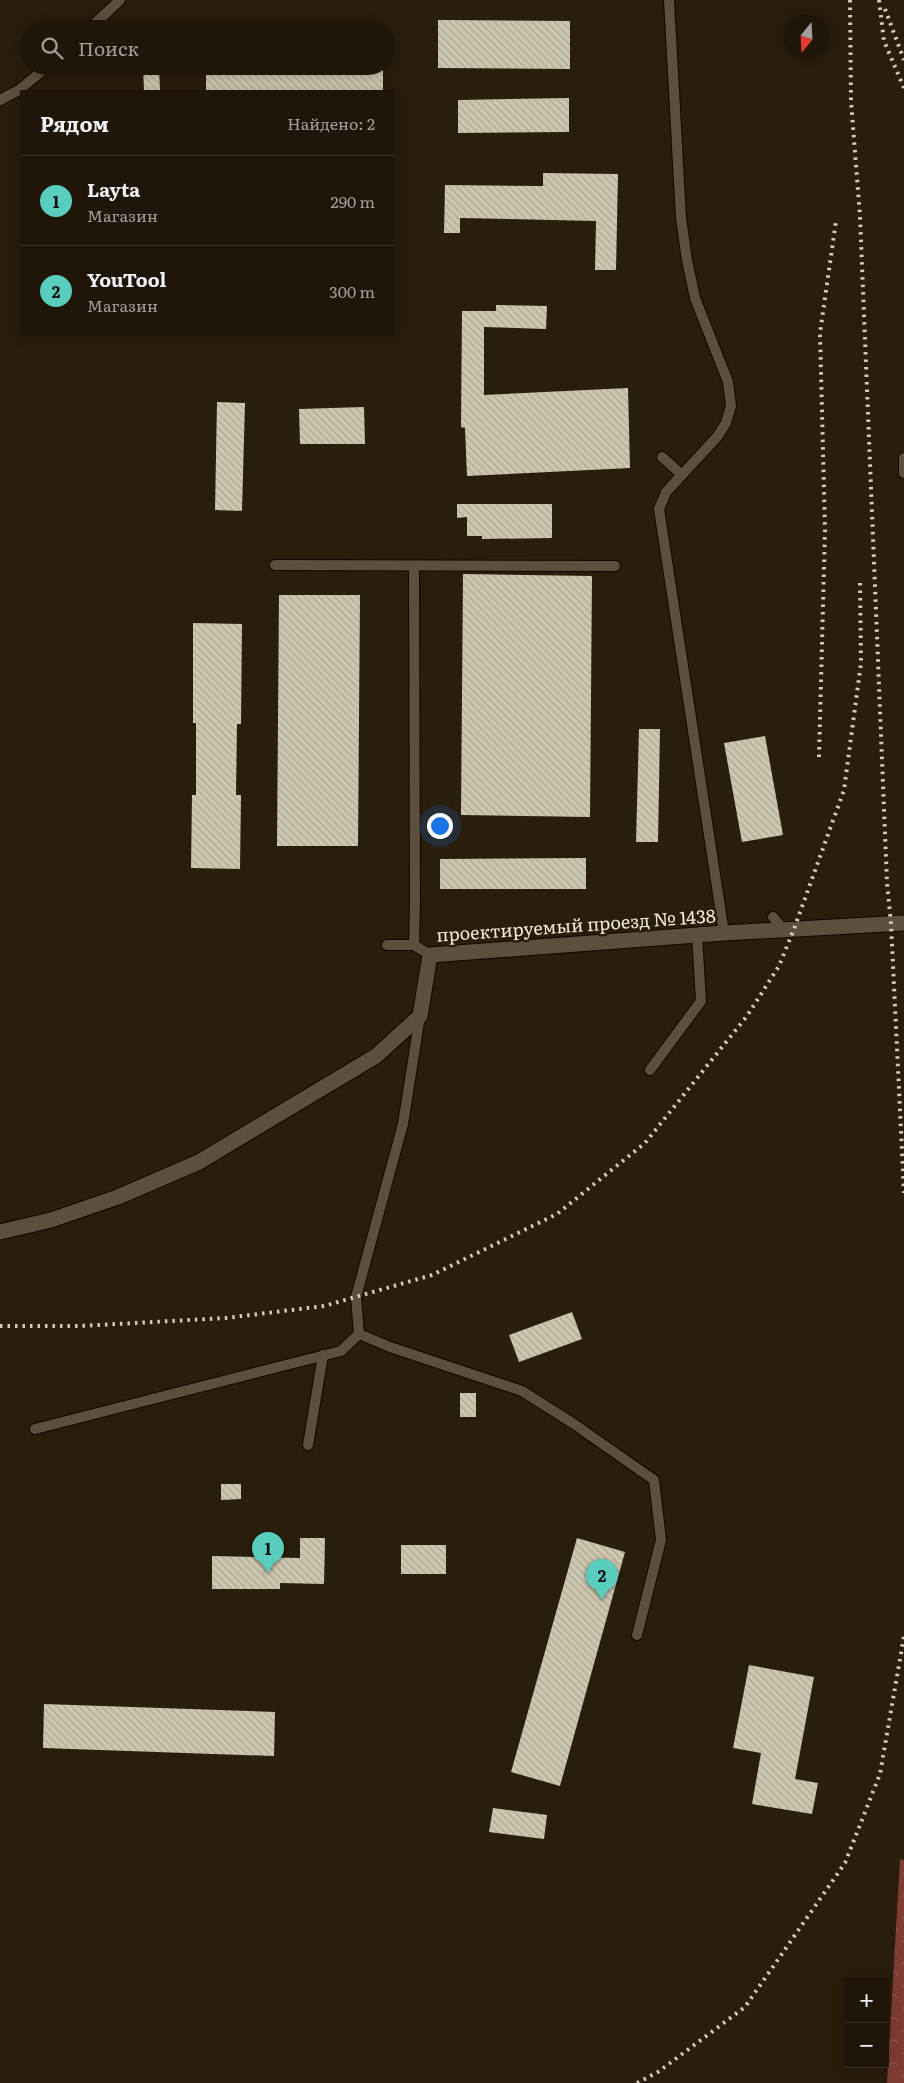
<!DOCTYPE html>
<html lang="ru">
<head>
<meta charset="utf-8">
<style>
  :root { --surface:#1f1609; --page:#2c2317; --text:#f1f3f6; --muted:#a19f9c; --line:#3c352a; --accent:#59cebf }
  body { margin:0; font-family:Literata,serif; background:var(--page); color:var(--text) }
  .controls { position:absolute; right:15px; bottom:15px; display:grid; overflow:hidden; border-radius:0px; box-shadow:0 2px 12px #0003 }
  .controls button { width:45px; height:45px; display:grid; place-items:center; padding:0; border:0; border-bottom:1px solid var(--line); background:var(--surface); color:var(--text); font:25px sans-serif }
  .compass { position:absolute; left:784px; top:15px; width:45px; height:45px; border-radius:50%; background:var(--surface); box-shadow:0 2px 12px #0003; rotate:198deg }
  .you { position:absolute; left:439px; top:825px; width:18px; height:18px; margin:-12px; border:4px solid #fff; border-radius:50%; background:#1a73e8; box-shadow:0 0 0 8px #1a73e833 }
  .badge { display:grid; place-items:center; width:32px; height:32px; border-radius:50%; background:var(--accent); color:#111; font-size:16px; font-weight:700 }
  .pin { position:absolute; translate:-50% -41px; filter:drop-shadow(0 1px 2px #0008) }
  .pin::after { content:''; position:absolute; top:26px; width:18px; height:15px; background:inherit; clip-path:polygon(0 0,100% 0,50% 100%) }
  .list { margin:0; padding:0; list-style:none }
  h2 { display:flex; justify-content:space-between; align-items:center; height:65px; margin:0; padding:0 20px; font-size:21px }
  h2 small { font-size:16px; font-weight:400; color:var(--muted) }
  .list li { display:grid; grid-template-columns:32px 1fr auto; gap:15px; align-items:center; box-sizing:border-box; height:90px; padding:0 20px; border-top:1px solid var(--line) }
  .list b { display:block; font-size:19px; white-space:nowrap }
  .list p { margin:0; font-size:16px; white-space:nowrap; color:var(--muted) }
  .list em { font-size:16px; font-style:normal; color:var(--muted) }
  .icon { flex:none; width:28px; height:28px; fill:none; stroke:currentColor; stroke-width:2; stroke-linecap:round; stroke-linejoin:round }
  .map { position:relative; flex:none; width:904px; height:2083px; overflow:hidden }
  .search { position:absolute; background:var(--surface); box-shadow:0 2px 12px #0003; left:20px; top:20px; width:375px; height:55px; display:flex; align-items:center; gap:12px; box-sizing:border-box; padding:0 18px; border-radius:28px; color:var(--muted); font-size:19px }
  .panel { position:absolute; background:var(--surface); box-shadow:0 2px 12px #0003; left:20px; top:90px; width:375px; height:245px; border-radius:0px }
  .map>svg:first-child { display:block }
</style>
</head>
<body>
<div class="map">
<svg width="904" height="2083" viewBox="0 0 904 2083">
  <defs>
    <pattern id="forest-crowns" width="20" height="18" patternUnits="userSpaceOnUse" patternTransform="scale(1.25)"><rect width="20" height="18" fill="#7f3c31"/><path d="M2 6a3 3 0 1 1 6 0M12 15a3 3 0 1 1 6 0" fill="none" stroke="#91584e"/></pattern>
    <pattern id="building-back-hatch" width="6" height="6" patternUnits="userSpaceOnUse" patternTransform="scale(1.25)"><rect width="6" height="6" fill="#cdc7af"/><path d="M-1 5l2 2M0 0l6 6M5-1l2 2" fill="none" stroke="#aca794"/></pattern>
  </defs>
  <rect width="100%" height="100%" fill="#291d0c"/>
  <path fill="url(#forest-crowns)" d="M900,1859L904,1860V2083H887Z"/>
  <g fill="url(#building-back-hatch)">
    <path d="M438,20L570,21V69L438,68Z"/>
    <path d="M143,66H159L160,91H144Z"/>
    <path d="M222,66H383V91L206,90V71L222,72Z"/>
    <path d="M569,98V132L458,133V100Z"/>
    <path d="M543,173L618,174L616,270H595L596,221L460,218V233H444L445,185L543,186Z"/>
    <path d="M496,305L547,306L546,329L484,327V395L628,388L630,468L467,476L465,428L461,427L462,311H496Z"/>
    <path d="M217,402L245,403L242,511L215,510Z"/>
    <path d="M364,407L365,444H300L299,409Z"/>
    <path d="M457,504H552V538L482,539V536H467V517L457,518Z"/>
    <path d="M463,574L592,576L590,817L461,815Z"/>
    <path d="M279,595H360L358,846H277Z"/>
    <path d="M193,623L242,624L241,724H237L236,795H241L240,869L191,868L192,795H196V723H193Z"/>
    <path d="M639,729H660L658,842H636Z"/>
    <path d="M765,736L783,835L742,842L724,743Z"/>
    <path d="M586,858V889H440V859Z"/>
    <path d="M572,1312L582,1339L519,1362L509,1335Z"/>
    <rect x="460" y="1393" width="16" height="24"/>
    <path d="M221,1484H241V1499L221,1500Z"/>
    <path d="M300,1538H325L324,1584L280,1583V1589H212V1556L300,1558Z"/>
    <path d="M577,1538L625,1552L560,1786L511,1772Z"/>
    <rect x="401" y="1545" width="45" height="29"/>
    <path d="M749,1665L814,1677L795,1779L818,1783L812,1814L752,1804L761,1753L733,1748Z"/>
    <path d="M44,1704L275,1712L274,1756L43,1748Z"/>
    <path d="M493,1808L547,1815L544,1839L489,1832Z"/>
  </g>
  <g fill="none" stroke-linecap="round" stroke-linejoin="round">
    <defs>
      <g id="lane">
        <path d="M669,0L681,218L687,260L695,298L728,382L731,406L726,423L717,437L666,492L659,509L724,933"/>
        <path d="M89,29L120,0"/>
        <path d="M0,100L19,90L48,66"/>
        <path d="M662,457L682,475"/>
        <path d="M904,458V473"/>
        <path d="M275,565L615,566"/>
        <path d="M773,917L783,929"/>
        <path d="M387,945H414L430,955"/>
        <path d="M414,945L415,903L414,566"/>
        <path d="M420,1016L403,1124L356,1297L359,1334L390,1347L522,1391L574,1424L654,1480L661,1540L637,1635"/>
        <path d="M650,1070L701,1001L697,935"/>
        <path d="M35,1429L341,1351L359,1334"/>
        <path d="M308,1445L323,1355"/>
      </g>
      <path id="street" d="M0,1232L51,1220L118,1197L199,1162L376,1056L420,1016L430,955L724,933L904,923"/>
    </defs>
    <use href="#lane" stroke="#110700" stroke-width="12"/>
    <use href="#street" stroke="#110700" stroke-width="17"/>
    <use href="#lane" stroke="#5c4f3d" stroke-width="10"/>
    <use href="#street" stroke="#5c4f3d" stroke-width="15"/>
    <g stroke="#d4cbbf" stroke-width="4" stroke-dasharray="2.5 5" stroke-linecap="butt">
      <path d="M850,0L851,101L860,216L887,883L891,923L904,1193"/>
      <path d="M879,0L884,41L904,88"/>
      <path d="M885,9L904,60"/>
      <path d="M819,757L825,530L820,333L836,221"/>
      <path d="M0,1326H80L226,1318L324,1306L432,1275L557,1214L645,1143L747,1016L779,966L794,929L844,790L861,663L860,578"/>
      <path d="M637,2083L658,2072L745,2007L845,1863L880,1774L904,1636"/>
    </g>
  </g>
  <g text-anchor="middle" stroke-width="5" stroke-linejoin="round" paint-order="stroke">
    <g font-size="18" fill="#f0e8dd" stroke="#291d0c">
      <text transform="translate(576 926) rotate(-4)" y="6">проектируемый проезд № 1438</text>
    </g>
  </g>
</svg>
<div class="controls">
<button>+</button>
<button>−</button>
</div>
<svg class="compass" viewBox="-18 -18 36 36"><path d="M0-13l5 13h-10z" fill="#e53935"/><path d="M0 13l5-13h-10z" fill="#a19f9c"/></svg>
<div class="you"></div>
<div class="pin badge" style="left:268px;top:1573px">1</div>
<div class="pin badge" style="left:602px;top:1600px">2</div>
<div class="search"><svg class="icon" aria-label="search" viewBox="0 0 24 24"><circle cx="10" cy="10" r="6"/><path d="M15 15l6 6"/></svg>Поиск</div>
<section class="panel">
<h2>Рядом<small>Найдено: 2</small></h2>
<ul class="list">
<li><span class="badge">1</span><div><b>Layta</b><p>Магазин</p></div><em>290 m</em></li>
<li><span class="badge">2</span><div><b>YouTool</b><p>Магазин</p></div><em>300 m</em></li>
</ul>
</section>
</div>
</body>
</html>
